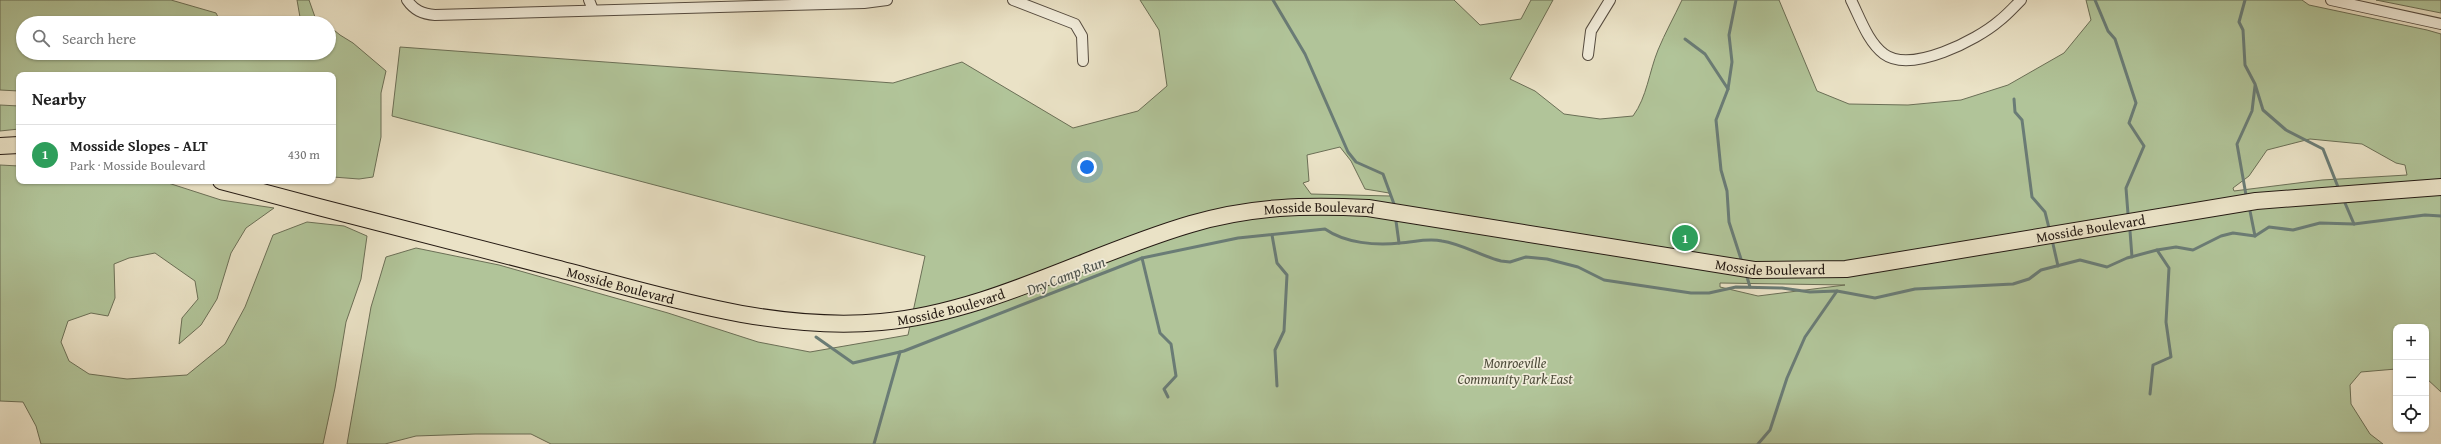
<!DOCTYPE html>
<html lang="en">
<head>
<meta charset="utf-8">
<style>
  :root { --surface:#fff; --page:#f6f6f6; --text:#222; --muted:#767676; --line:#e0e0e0; --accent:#8f2418 }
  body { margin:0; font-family:"Gentium Book Plus",serif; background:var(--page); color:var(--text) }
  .controls { position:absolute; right:12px; bottom:12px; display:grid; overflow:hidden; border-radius:8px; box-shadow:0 1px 3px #0004 }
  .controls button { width:36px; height:36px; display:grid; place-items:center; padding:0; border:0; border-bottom:1px solid var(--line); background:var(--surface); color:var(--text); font:20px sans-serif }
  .you { position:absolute; left:1087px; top:167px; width:14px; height:14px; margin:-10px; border:3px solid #fff; border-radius:50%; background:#1a73e8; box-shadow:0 0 0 6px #1a73e833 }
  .badge { display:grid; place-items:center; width:26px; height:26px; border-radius:50%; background:var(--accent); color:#fff; font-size:13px; font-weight:700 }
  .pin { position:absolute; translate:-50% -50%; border:2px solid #fff; box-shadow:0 1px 4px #0006 }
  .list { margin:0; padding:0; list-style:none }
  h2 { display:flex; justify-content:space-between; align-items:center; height:52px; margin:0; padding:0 16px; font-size:17px }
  h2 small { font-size:13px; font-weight:400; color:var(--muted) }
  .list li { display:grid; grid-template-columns:26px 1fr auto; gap:12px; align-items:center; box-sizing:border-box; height:60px; padding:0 16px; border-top:1px solid var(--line) }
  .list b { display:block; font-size:15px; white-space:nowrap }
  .list p { margin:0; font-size:13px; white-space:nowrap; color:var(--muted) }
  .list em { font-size:13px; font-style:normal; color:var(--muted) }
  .icon { flex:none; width:22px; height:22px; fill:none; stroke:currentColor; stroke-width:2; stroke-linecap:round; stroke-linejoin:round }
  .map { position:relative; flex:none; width:2441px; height:444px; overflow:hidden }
  .search { position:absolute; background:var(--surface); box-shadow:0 1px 3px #0004; left:16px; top:16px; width:320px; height:44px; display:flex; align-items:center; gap:10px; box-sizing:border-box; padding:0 14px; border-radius:22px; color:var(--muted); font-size:15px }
  .panel { position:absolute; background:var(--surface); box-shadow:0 1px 3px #0004; left:16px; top:72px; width:320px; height:112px; border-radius:8px }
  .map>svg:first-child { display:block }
</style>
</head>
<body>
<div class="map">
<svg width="2441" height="444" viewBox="0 0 2441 444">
  <rect width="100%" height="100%" fill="#eae2c6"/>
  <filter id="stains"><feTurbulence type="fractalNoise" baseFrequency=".005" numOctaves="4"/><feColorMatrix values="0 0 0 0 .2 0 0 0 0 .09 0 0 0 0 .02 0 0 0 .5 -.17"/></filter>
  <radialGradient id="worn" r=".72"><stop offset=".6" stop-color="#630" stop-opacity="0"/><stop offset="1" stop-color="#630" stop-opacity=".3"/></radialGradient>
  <g fill="#b1c499" stroke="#6b6f56" fill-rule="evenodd">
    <path d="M0,0H171L216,13L221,23H23V53H329V34H333L329,33V26L340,35L353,43L386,71L381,93V137L373,177L359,179L333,177V75H19V91L0,90Z"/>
    <path d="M297,0H309L315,17L325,23H301Z"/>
    <path d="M1140,0H1454L1480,25L1521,19L1531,0H1553L1510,79L1535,91L1564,114L1600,119L1633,116C1647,97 1649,72 1658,50C1665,33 1674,17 1682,0H1779L1817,91L1849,104L1908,105L1961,100L2008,85L2064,53L2091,20L2086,0H2302L2309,5L2427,30L2441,34V392L2426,378V327H2396V369L2361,372L2350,385L2351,404L2370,434L2383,444H551L531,434H475L416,436L385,444H347L371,307L386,257L416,248L499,265L668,313L758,342L810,352L908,335L925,256L392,116L400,47L893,83L962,62L1073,128L1138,111L1167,86L1159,30ZM2310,139L2362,144L2396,163L2405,165L2407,175L2322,180L2234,191L2233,188L2249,176L2267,150ZM1340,147L1351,161L1365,189L1389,193L1390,196L1311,194L1303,183L1309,181L1307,155ZM1720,283L1845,285L1758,296L1720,287Z"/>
    <path d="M2376,0H2441V13Z"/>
    <path d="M0,105L19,106V129L0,131Z"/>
    <path d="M0,165L19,166V181H162L221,200L274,208L246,228L231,253L217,299L201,325L179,344L182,318L198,299L195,281L155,253L129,258L114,264L115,298L108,316L91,313L68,321L61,342L69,361L89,374L127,379L187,375L225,344L245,307L273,235L307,222L344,226L367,236L361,279L346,322L335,388L323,444H41L36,426L23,402L0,401Z"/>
  </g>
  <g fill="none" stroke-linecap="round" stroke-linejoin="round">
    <g stroke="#6a7c76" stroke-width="3">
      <path d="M1273,0L1305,54L1348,152L1356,162L1383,174L1394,204"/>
      <path d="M1736,0L1729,35L1732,62L1728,89L1716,120L1721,170L1727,191L1729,222L1741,259"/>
      <path d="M2095,0L2108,31L2115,39L2136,103L2129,123L2144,146L2126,188L2128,214"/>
      <path d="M2245,0L2239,22L2243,30L2245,65L2255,84L2263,110L2286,130L2323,149L2338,187"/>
      <path d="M1685,39L1705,54L1728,89"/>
      <path d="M2014,99L2015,112L2022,120L2032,197L2045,212L2049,228"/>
      <path d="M2246,195L2237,144L2252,111L2255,86"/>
      <path d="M2345,203L2354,224"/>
      <path d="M2250,211L2255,236"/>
      <path d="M1396,221L1399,243"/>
      <path d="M2130,231L2132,257"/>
      <path d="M1272,235L1277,263L1287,275L1284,331L1275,350L1277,386"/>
      <path d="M2053,244L2058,266"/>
      <path d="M1142,258L1160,333L1171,344L1176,376L1164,389L1168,397"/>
      <path d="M1747,277L1750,287"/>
      <path d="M816,337L853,363L904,351L1142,258L1238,238L1325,229C1345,243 1376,246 1400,243C1415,242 1427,238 1442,241C1462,244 1481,256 1501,261L1510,262L1526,257L1547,259L1578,267L1604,280L1691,293H1709L1736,287L1782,288L1810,292L1837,291L1875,298L1915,289L2013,284L2029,279L2041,270L2080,260L2107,267L2127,258L2157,250L2176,247L2193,250L2221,236L2233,233L2255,236L2269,227L2293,230L2320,223L2354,224L2425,215L2441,216"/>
      <path d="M2150,394L2153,365L2171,357L2166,322L2169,268L2157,250"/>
      <path d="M874,444L900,352"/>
      <path d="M1758,444L1770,430L1787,378L1805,337L1837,291"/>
    </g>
    <defs>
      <g id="minor">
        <path d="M407,0C414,10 422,14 435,15L864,3L887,0"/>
        <path d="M589,0L593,10"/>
        <path d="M1013,0L1075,24L1082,36L1083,61"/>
        <path d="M1851,0C1860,18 1868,42 1884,54C1911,74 1977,40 1999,21C2007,15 2014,7 2021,0"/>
        <path d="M2331,0L2441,24"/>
        <path d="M1588,55L1591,31L1610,0"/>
      </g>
      <g id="primary">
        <path d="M0,146L19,145"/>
        <path id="s1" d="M221,181C332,211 443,239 555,268C660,295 770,332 881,322C990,312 1088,254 1191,224C1252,206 1306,205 1368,208L1754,270L1846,269L2256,201L2441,187"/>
      </g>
    </defs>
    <use href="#minor" stroke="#564c40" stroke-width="12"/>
    <use href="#primary" stroke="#251a13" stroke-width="18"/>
    <use href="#minor" stroke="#f1ecda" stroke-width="10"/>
    <use href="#primary" stroke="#eae2c6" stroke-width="16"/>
  </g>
  <g text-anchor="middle" stroke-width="3.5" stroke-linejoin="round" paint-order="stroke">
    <g font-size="14" fill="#251a13" stroke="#f1ecda">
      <text dy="5" stroke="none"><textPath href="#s1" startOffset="1133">Mosside Boulevard</textPath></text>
      <text dy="5" stroke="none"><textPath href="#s1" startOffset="1913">Mosside Boulevard</textPath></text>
      <text dy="5" stroke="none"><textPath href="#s1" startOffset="1589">Mosside Boulevard</textPath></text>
      <text dy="5" stroke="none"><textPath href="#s1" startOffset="413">Mosside Boulevard</textPath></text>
      <text dy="5" stroke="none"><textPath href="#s1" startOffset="749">Mosside Boulevard</textPath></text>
    </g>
    <g font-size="14" font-style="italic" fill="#4f4d3b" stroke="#f1ecda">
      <text x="1515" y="368">Monroeville<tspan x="1515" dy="16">Community Park East</tspan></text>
    </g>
    <g font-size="15" font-style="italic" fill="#4d534d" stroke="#f1ecda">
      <text transform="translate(1066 276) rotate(-21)" y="5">Dry Camp Run</text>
    </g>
  </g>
  <rect width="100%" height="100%" filter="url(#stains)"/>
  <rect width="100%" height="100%" fill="url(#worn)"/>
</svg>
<div class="controls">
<button>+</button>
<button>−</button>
<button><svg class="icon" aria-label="locate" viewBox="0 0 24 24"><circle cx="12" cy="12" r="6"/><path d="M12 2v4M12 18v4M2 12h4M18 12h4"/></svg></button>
</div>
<div class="you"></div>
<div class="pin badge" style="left:1685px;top:238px;background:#2e9e5b">1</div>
<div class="search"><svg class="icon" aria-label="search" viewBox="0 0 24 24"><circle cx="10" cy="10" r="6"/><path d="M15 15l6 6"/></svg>Search here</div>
<section class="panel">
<h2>Nearby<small></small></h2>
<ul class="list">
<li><span class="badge" style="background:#2e9e5b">1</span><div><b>Mosside Slopes - ALT</b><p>Park · Mosside Boulevard</p></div><em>430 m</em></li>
</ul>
</section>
</div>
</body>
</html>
